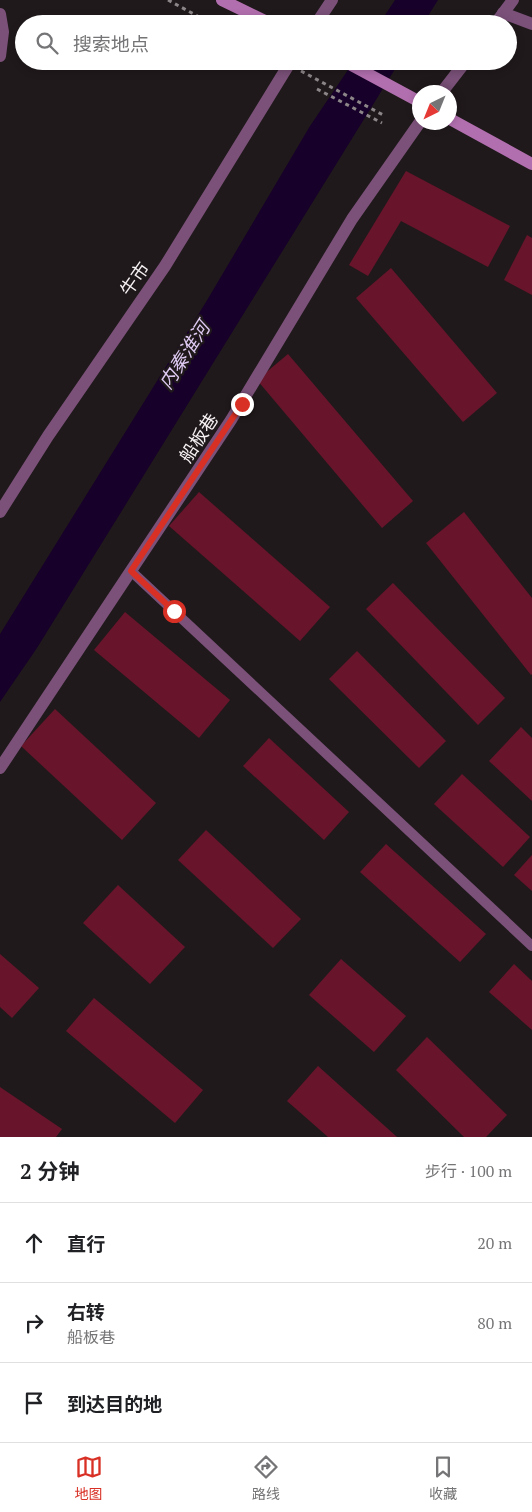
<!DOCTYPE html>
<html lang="zh">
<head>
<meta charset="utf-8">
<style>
  :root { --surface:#fff; --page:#f2f2f2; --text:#202124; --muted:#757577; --line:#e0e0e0; --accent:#d93025 }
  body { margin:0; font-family:"PT Serif","Noto Sans SC",serif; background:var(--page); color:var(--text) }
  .compass { position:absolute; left:412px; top:85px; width:45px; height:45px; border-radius:50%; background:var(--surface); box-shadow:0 2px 8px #0003; rotate:223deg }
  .stop { position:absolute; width:15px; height:15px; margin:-11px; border:4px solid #d93025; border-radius:50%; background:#fff }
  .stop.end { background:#d93025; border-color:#fff; box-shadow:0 1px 5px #0008 }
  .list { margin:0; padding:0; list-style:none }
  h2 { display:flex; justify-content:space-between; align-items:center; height:65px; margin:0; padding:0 20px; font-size:21px }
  h2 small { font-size:16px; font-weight:400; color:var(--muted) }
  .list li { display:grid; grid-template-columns:32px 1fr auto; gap:15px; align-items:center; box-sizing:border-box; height:80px; padding:0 20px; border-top:1px solid var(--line) }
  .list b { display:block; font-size:19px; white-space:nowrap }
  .list p { margin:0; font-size:16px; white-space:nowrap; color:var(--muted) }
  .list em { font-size:16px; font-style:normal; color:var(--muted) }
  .icon { flex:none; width:28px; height:28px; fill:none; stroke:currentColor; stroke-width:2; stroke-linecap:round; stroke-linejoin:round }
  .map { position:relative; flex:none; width:532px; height:1137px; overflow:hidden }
  .search { position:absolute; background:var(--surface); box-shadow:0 2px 8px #0003; left:15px; right:15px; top:15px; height:55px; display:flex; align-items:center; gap:12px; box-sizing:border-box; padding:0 18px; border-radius:28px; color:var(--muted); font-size:19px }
  .sheet { height:305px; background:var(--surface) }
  nav { display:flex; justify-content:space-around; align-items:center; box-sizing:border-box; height:70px; border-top:1px solid var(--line); background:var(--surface); font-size:14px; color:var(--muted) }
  nav a { display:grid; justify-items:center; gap:2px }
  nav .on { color:var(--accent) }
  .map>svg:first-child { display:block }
</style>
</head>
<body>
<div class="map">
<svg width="532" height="1137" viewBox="0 0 532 1137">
  <rect width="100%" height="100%" fill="#20191c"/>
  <g fill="#170029">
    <path d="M395,0H438L423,24H379Z"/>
    <path d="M354,61H400L37,648L0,702V634L206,302L310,126Z"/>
  </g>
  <g fill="#68142b">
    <path d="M406,171L510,226L488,267L401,221L368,276L349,265Z"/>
    <path d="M527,235L532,238V295L504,280Z"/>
    <path d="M391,268L497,393L463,422L356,298Z"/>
    <path d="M288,354L413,501L382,528L257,380Z"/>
    <path d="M199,492L330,607L300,641L169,526Z"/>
    <path d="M464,512L532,598V674L531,675L426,543Z"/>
    <path d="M393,583L505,698L478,725L366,609Z"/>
    <path d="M125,612L230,700L199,738L94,650Z"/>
    <path d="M357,651L446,741L419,768L329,679Z"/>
    <path d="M55,709L156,803L122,840L21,746Z"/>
    <path d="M521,727L532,738V801L489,761Z"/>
    <path d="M269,738L349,812L324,840L243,766Z"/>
    <path d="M462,774L530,837L503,867L434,804Z"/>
    <path d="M206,830L301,919L273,948L178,860Z"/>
    <path d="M386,844L486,934L460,962L360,872Z"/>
    <path d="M532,855V891L514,875Z"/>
    <path d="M118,885L185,947L150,984L83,923Z"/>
    <path d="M0,954L39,988L12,1018L0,1007Z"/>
    <path d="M341,959L406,1016L374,1052L309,995Z"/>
    <path d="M514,964L532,981V1030L489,992Z"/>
    <path d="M94,998L203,1090L175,1123L66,1031Z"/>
    <path d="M427,1037L507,1115L486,1137H464L396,1070Z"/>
    <path d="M318,1066L397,1137H328L287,1101Z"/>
    <path d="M0,1087L62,1129L56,1137H0Z"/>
  </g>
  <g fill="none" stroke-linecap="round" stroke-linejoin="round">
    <g stroke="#8c8689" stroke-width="3" stroke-dasharray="4 4" stroke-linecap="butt">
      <path d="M168,0L212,24"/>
      <path d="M301,71L385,116"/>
      <path d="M317,89L382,123"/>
    </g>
    <path stroke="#7b5179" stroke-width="10" d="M131,571L532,946"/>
    <g stroke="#7b5179" stroke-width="12">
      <path d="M503,13L532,24"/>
      <path d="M0,14L3,32L0,56"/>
      <path d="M316,24L332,0"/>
      <path d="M495,24L513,0"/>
      <path d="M442,92L466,61"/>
      <path d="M0,512L48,436L165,266L291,61"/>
      <path d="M0,768L231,420L352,219L420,122"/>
    </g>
    <g stroke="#b26faf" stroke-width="12">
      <path d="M222,0L271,24"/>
      <path d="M344,61L420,102"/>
      <path d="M450,119L532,164"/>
    </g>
  </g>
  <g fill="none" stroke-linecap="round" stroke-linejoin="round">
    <path stroke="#d93025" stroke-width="6" d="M174,611L131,571L242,404"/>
  </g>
  <g text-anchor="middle" stroke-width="4.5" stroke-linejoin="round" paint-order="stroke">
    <g font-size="18" fill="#f6f1f3" stroke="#20191c">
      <text transform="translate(135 279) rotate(-55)" y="6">牛市</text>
      <text transform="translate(199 438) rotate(-57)" y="6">船板巷</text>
    </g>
    <g font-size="19" font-style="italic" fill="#ddc9f1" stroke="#20191c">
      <text transform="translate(184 355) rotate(-57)" y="7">内秦淮河</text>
    </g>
  </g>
</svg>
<svg class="compass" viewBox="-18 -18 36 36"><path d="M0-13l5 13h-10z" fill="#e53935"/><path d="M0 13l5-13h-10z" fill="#757577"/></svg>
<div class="stop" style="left:174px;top:611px"></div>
<div class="stop end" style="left:242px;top:404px"></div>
<div class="search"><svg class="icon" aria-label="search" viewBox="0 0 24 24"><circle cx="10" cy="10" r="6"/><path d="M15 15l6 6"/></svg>搜索地点</div>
</div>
<section class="sheet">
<h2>2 分钟<small>步行 · 100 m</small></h2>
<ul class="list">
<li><svg class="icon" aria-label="ahead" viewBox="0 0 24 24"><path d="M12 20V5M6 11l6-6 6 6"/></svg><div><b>直行</b></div><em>20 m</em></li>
<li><svg class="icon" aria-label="right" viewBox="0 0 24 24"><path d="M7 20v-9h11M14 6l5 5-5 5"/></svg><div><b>右转</b><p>船板巷</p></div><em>80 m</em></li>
<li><svg class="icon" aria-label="arrive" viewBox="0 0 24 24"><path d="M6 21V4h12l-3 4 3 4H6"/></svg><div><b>到达目的地</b></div></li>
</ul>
</section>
<nav>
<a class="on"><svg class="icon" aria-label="map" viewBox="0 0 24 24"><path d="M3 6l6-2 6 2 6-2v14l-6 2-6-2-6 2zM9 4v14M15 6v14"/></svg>地图</a>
<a><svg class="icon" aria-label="directions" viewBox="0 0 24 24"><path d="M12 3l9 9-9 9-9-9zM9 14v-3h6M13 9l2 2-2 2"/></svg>路线</a>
<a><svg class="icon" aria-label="saved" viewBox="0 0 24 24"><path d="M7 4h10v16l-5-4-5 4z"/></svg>收藏</a>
</nav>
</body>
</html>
